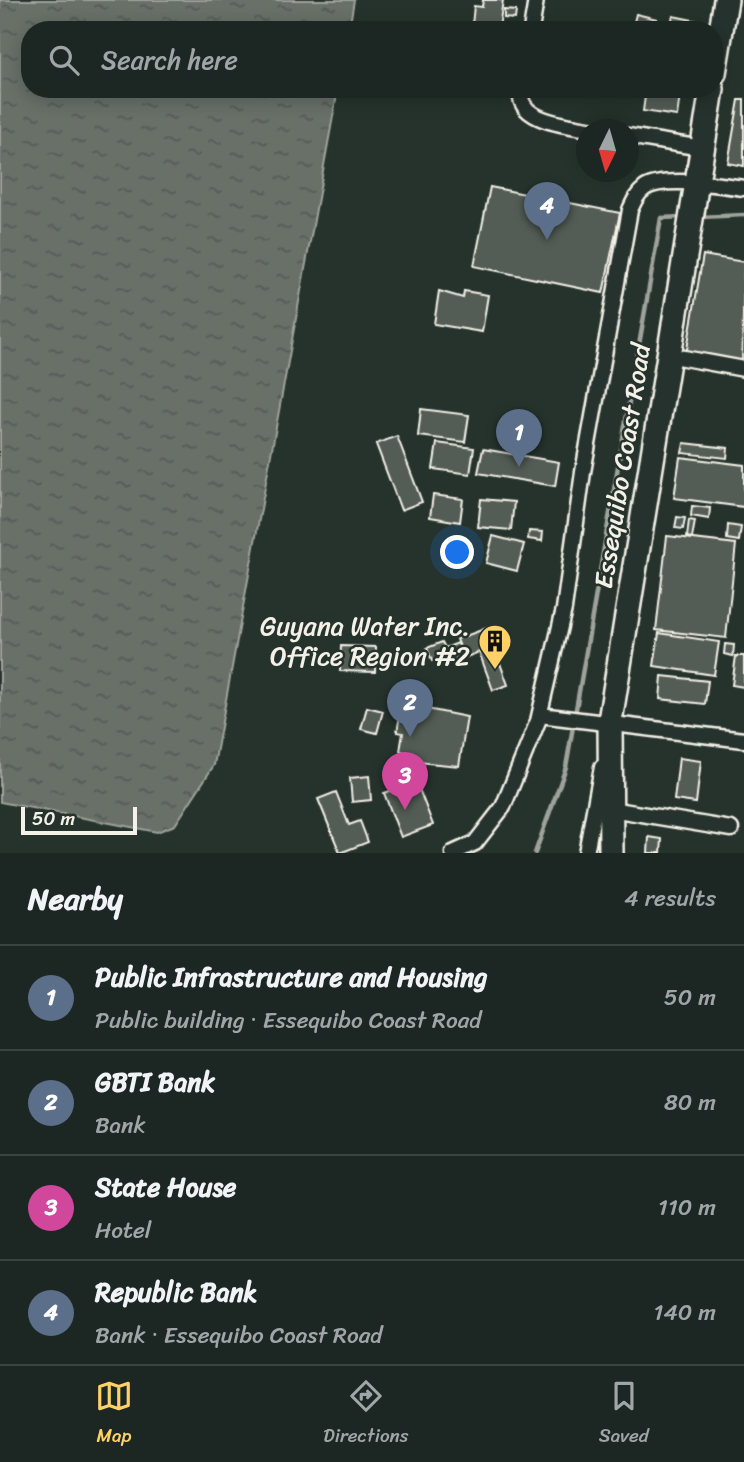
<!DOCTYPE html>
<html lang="en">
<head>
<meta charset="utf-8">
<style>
  :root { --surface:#1c2622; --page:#252e2a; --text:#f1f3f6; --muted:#a0a5a5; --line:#3a4340; --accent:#ffd166 }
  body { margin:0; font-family:Sriracha,sans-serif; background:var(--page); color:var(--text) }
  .compass { position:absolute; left:576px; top:119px; width:63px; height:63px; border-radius:50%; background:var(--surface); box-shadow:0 4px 18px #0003; rotate:185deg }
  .scale { position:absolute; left:21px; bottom:18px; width:116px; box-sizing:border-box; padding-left:7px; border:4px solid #f4f1e8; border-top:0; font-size:19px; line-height:24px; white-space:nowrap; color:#f4f1e8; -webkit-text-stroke:5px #26332d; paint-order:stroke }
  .you { position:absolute; left:458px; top:553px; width:24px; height:24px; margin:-18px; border:5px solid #fff; border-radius:50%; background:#1a73e8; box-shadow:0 0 0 10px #1a73e833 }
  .badge { display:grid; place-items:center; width:46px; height:46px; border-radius:50%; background:var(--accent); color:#fff; font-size:23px; font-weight:700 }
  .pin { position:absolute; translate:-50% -58px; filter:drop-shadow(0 2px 4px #0008) }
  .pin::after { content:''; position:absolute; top:37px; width:24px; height:21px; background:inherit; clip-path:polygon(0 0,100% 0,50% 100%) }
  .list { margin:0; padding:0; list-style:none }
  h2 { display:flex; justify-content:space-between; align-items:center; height:91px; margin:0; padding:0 28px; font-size:30px }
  h2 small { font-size:23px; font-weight:400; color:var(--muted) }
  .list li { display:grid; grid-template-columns:46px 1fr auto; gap:21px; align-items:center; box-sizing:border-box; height:105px; padding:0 28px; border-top:2px solid var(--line) }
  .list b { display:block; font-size:26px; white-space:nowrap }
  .list p { margin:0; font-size:23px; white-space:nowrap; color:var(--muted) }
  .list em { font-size:23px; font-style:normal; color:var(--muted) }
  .icon { flex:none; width:38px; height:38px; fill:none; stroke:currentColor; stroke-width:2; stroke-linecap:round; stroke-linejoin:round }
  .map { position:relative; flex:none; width:744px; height:853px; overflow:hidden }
  .search { position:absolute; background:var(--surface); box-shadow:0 4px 18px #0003; left:21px; right:21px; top:21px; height:77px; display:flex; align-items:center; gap:18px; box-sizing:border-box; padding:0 24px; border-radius:28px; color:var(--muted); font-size:26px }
  .sheet { height:511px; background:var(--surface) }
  nav { display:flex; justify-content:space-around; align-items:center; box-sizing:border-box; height:98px; border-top:2px solid var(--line); background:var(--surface); font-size:19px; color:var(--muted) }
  nav a { display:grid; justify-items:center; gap:4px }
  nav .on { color:var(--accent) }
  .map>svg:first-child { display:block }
</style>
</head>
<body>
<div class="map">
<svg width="744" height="853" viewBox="0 0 744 853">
  <defs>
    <pattern id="water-ripples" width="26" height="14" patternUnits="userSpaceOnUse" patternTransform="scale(1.75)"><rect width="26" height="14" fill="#676f68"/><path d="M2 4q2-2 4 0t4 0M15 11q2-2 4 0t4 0" fill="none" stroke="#565a55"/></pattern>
  </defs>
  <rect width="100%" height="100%" fill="#26332d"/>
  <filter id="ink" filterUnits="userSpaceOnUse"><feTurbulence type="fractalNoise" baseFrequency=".0143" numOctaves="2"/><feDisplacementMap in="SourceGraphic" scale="14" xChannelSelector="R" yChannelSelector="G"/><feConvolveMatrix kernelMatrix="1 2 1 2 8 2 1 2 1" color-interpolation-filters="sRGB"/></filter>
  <g filter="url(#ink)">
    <path fill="url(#water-ripples)" stroke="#9fa39b" stroke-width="2" d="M0,0H354L349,30H30V89H338L214,765L175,825L157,832L0,802Z"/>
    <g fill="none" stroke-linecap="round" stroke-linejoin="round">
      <g stroke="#9fa39b" stroke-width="4.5">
        <path d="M699,217L744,215"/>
        <path d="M535,853L566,767L661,218L684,217"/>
      </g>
    </g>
    <g fill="#525c55" stroke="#f4f1e8" stroke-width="2">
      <path d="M483,0H503L499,28L472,25L474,6L482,7Z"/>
      <path d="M504,10L516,11L515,19L504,18Z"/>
      <path d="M636,14L657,19L655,30H632Z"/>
      <path d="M673,16L698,21L696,30L670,26Z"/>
      <path d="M659,24L683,30H657Z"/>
      <path d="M613,89H635L634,95L613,93Z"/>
      <path d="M646,89H681L677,116L643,111Z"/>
      <path d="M739,100H744V166L728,163Z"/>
      <path d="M490,187L620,213L603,293L474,266Z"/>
      <path d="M703,255L744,262L742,365L686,355Z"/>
      <path d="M439,291L463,298L464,291L488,295L482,332L434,324Z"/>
      <path d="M421,409L469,415L465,442L418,436Z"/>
      <path d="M397,436L422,502L401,510L376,444Z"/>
      <path d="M437,443L474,448L470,474L433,469Z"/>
      <path d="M684,443L728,448L727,458L682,453Z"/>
      <path d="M483,449L559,462L555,486L478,473Z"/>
      <path d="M680,457L744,465V507L674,498Z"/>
      <path d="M433,495L463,499L460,522L430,517Z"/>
      <path d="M481,499L514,502L511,530L478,527Z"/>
      <path d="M692,506L710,508L709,519L691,516Z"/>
      <path d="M677,517L685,518L683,529L675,528Z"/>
      <path d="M689,520L695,521L692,538L687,537Z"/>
      <path d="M728,525L741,527L739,541L727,539Z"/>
      <path d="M529,531L543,532L542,541L528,539Z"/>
      <path d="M493,536L524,544L517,571L486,563Z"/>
      <path d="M667,536L736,544L726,638L656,630Z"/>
      <path d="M487,628L508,685L493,690L479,652L464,658L457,639Z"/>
      <path d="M659,633L719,642L714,675L654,666Z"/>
      <path d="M442,642L445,648L458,643L463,657L448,662L446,656L432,661L427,648Z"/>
      <path d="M725,644L734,645L733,656L724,654Z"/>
      <path d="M341,646L376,647L375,672L340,671Z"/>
      <path d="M736,656H744V687L732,685Z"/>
      <path d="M662,676L708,681L705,704L660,699Z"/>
      <path d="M402,704L467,717L459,766L407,761L409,753L400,751L403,733L397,732Z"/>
      <path d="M367,707L383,711L377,733L361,729Z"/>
      <path d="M679,758L701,761L696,803L674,800Z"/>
      <path d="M369,776L371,800L352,802L350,778Z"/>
      <path d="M406,785L409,793L419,789L433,825L401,837L384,793Z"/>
      <path d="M336,792L349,825L360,821L368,842L340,853L318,799Z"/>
      <path d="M649,837L662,839L661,853H648Z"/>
    </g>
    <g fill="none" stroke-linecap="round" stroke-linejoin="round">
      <defs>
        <g id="minor">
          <path d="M531,30L536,0"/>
          <path d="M521,89C515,123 571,125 594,130"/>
          <path d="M628,136L702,148"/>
          <path d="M668,355L744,369"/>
          <path d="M540,715L744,740"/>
          <path d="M611,809L731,829"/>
          <path d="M453,853L475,843L503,807L538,721L564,609L583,472L630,210C634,201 637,194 645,188C663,176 722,185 744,188"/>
          <path d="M586,853L602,767"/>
        </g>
        <g id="primary">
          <path d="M714,73L726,0"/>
          <path d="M611,853L610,721L712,89"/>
        </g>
      </defs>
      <use href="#minor" stroke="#f4f1e8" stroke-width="19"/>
      <use href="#primary" stroke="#f4f1e8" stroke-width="28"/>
      <use href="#minor" stroke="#26332d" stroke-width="14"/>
      <use href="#primary" stroke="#26332d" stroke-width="23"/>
    </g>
  </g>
  <defs>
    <symbol id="building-pin" viewBox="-11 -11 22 30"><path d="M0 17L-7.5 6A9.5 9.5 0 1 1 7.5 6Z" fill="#ffd166" stroke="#26332d"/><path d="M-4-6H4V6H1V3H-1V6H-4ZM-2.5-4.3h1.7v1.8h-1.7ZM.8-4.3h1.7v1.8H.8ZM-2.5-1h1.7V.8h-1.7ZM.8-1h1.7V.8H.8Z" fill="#111"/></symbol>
  </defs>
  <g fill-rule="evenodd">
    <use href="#building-pin" x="476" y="622" width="38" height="52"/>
  </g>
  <g text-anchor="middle" stroke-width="5" stroke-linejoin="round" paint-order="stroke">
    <g font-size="26" fill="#f4f1e8" stroke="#26332d">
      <text transform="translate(622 466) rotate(-81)" y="9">Essequibo Coast Road</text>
    </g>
    <g font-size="26" fill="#f4f1e8" stroke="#26332d" text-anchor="end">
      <text x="470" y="635">Guyana Water Inc.<tspan x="470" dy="30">Office Region #2</tspan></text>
    </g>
  </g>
</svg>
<svg class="compass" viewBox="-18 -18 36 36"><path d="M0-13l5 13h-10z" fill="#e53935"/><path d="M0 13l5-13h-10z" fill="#a0a5a5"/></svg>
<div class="scale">50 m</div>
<div class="you"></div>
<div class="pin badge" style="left:519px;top:467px;background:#5c6f8a">1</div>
<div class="pin badge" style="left:410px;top:737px;background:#5c6f8a">2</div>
<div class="pin badge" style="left:405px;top:810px;background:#d1479c">3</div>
<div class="pin badge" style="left:547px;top:240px;background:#5c6f8a">4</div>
<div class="search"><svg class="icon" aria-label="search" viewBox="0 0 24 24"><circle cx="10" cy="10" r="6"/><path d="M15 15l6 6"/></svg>Search here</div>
</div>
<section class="sheet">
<h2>Nearby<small>4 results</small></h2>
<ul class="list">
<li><span class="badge" style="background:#5c6f8a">1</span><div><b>Public Infrastructure and Housing</b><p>Public building · Essequibo Coast Road</p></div><em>50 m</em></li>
<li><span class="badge" style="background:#5c6f8a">2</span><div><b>GBTI Bank</b><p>Bank</p></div><em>80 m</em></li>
<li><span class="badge" style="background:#d1479c">3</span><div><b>State House</b><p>Hotel</p></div><em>110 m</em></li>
<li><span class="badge" style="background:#5c6f8a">4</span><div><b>Republic Bank</b><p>Bank · Essequibo Coast Road</p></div><em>140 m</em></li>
</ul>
</section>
<nav>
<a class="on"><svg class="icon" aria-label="map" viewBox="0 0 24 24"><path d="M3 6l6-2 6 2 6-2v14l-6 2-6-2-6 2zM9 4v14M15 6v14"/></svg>Map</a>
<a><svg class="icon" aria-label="directions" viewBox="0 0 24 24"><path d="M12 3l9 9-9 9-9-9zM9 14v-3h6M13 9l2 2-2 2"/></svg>Directions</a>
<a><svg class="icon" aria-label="saved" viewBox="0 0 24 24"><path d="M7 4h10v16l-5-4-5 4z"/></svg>Saved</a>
</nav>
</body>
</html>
